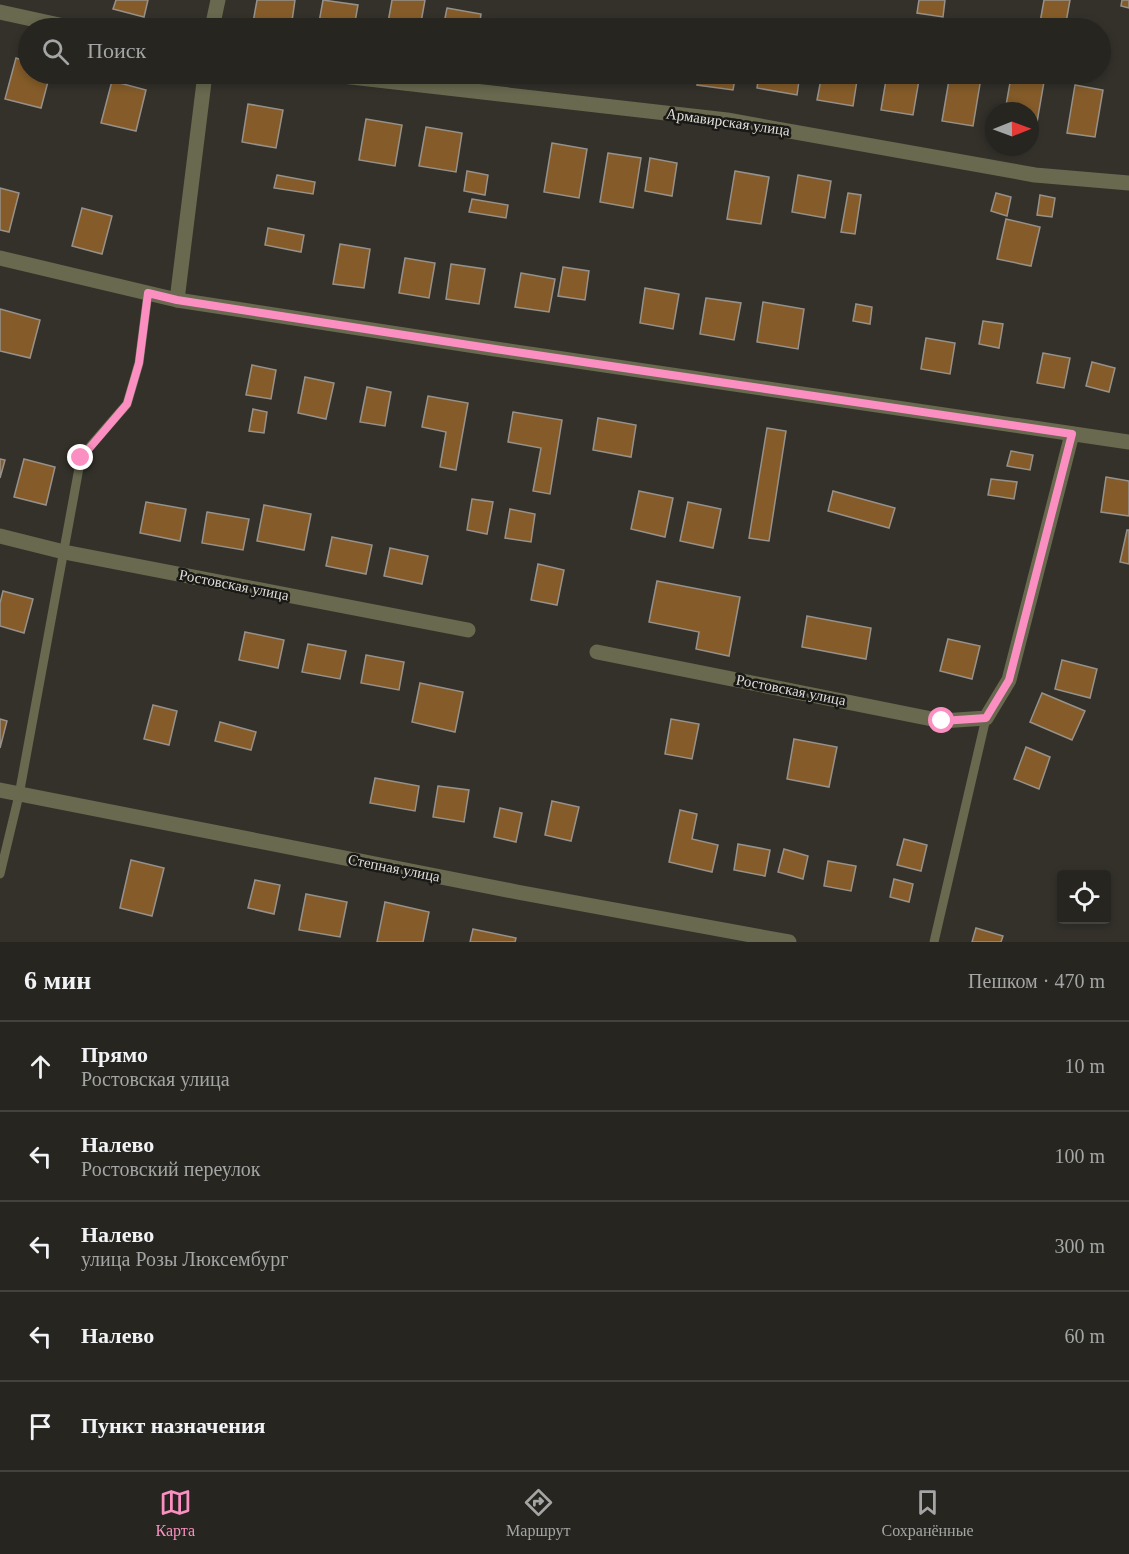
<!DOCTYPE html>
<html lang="ru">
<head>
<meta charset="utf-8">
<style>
  :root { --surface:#262520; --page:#32312d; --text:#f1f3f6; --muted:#a4a5a5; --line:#42423e; --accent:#fc8fc1 }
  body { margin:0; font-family:Georgia,serif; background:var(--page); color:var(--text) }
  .controls { position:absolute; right:18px; bottom:18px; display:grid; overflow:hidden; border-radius:6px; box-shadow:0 3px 9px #0003 }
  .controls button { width:54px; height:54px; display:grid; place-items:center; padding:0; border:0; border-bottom:2px solid var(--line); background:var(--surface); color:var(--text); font:30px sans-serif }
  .compass { position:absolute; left:985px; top:102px; width:54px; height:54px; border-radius:50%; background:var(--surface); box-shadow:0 3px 9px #0003; rotate:89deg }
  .stop { position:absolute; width:18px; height:18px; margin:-14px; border:4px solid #fc8fc1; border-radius:50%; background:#fff }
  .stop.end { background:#fc8fc1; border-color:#fff; box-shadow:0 2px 6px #0008 }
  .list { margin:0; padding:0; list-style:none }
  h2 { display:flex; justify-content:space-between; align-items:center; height:78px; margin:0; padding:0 24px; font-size:26px }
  h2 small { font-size:20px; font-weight:400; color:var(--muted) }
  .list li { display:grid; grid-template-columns:39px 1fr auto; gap:18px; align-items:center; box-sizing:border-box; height:90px; padding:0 24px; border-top:2px solid var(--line) }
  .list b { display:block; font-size:22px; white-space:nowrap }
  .list p { margin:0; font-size:20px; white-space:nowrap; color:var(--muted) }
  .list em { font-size:20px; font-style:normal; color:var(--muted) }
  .icon { flex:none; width:33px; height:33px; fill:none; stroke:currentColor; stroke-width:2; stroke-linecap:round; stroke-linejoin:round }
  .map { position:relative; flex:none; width:1129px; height:942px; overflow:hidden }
  .search { position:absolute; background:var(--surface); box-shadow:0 3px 9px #0003; left:18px; right:18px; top:18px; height:66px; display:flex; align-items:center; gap:15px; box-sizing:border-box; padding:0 21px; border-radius:33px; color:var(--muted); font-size:22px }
  .sheet { height:528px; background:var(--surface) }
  nav { display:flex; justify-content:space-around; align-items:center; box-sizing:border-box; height:84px; border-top:2px solid var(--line); background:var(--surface); font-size:16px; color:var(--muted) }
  nav a { display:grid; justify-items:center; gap:3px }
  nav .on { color:var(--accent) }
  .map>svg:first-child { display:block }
</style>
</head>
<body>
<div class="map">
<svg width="1129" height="942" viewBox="0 0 1129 942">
  <rect width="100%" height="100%" fill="#33312a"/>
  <g fill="#855c29" stroke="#97918b" stroke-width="1.5">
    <path d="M116,0H148L144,17L113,9Z"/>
    <path d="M257,0H295L291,28H252Z"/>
    <path d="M323,0L358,5L354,28H318Z"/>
    <path d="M392,0H425L420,28H387Z"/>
    <path d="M919,0H945L943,17L917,13Z"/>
    <path d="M1044,0H1070L1065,28H1039Z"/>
    <path d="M1122,0H1129V8L1121,6Z"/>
    <path d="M447,8L481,14L479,28H443Z"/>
    <path d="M504,22L542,28H503Z"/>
    <path d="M16,58L28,62V74H50L41,108L5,99Z"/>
    <path d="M635,74H671L670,80Z"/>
    <path d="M699,74H736L733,90L697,85Z"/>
    <path d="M759,74H800L797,95L757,88Z"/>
    <path d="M822,74H858L853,106L817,100Z"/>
    <path d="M887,74H920L913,115L881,110Z"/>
    <path d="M950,74L981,78L973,126L942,121Z"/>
    <path d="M1011,77L1044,82L1036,128H1030V111H1005Z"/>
    <path d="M112,81L146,90L136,131L101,123Z"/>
    <path d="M1075,85L1103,90L1095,137L1067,133Z"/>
    <path d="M248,104L283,110L276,148L242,142Z"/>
    <path d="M366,119L402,125L395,166L359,160Z"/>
    <path d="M426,127L462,133L456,172L419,166Z"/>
    <path d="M552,143L587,149L579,198L544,192Z"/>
    <path d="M608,153L641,158L633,208L600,202Z"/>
    <path d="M650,158L677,163L672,196L645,191Z"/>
    <path d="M467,171L488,175L485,195L464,191Z"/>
    <path d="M735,171L769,177L761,224L727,219Z"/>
    <path d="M277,175L315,182L313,194L274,188Z"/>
    <path d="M798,175L831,181L825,218L792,212Z"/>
    <path d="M0,188L19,193L9,232L0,230Z"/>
    <path d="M848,193L861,195L855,234L841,232Z"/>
    <path d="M996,193L1011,197L1007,216L991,211Z"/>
    <path d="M1040,195L1055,198L1052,217L1037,215Z"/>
    <path d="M472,199L508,205L506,218L469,212Z"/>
    <path d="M82,208L112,216L102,254L72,246Z"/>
    <path d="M1006,219L1040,227L1031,266L997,259Z"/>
    <path d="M268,228L304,235L301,252L265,245Z"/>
    <path d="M340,244L370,249L364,288L333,284Z"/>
    <path d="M405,258L435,263L429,298L399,293Z"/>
    <path d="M451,264L485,269L479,304L446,299Z"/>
    <path d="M563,267L589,271L585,300L558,296Z"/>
    <path d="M521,273L555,279L549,312L515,307Z"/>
    <path d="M645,288L679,294L673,329L640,323Z"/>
    <path d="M706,298L741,303L734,340L700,334Z"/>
    <path d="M763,302L804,309L798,349L757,342Z"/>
    <path d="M856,304L872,307L870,324L853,321Z"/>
    <path d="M0,309L40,320L30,358L0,351Z"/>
    <path d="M983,321L1003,324L999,348L979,344Z"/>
    <path d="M926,338L955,343L950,374L921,369Z"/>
    <path d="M1043,353L1070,358L1064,388L1037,383Z"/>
    <path d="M1092,362L1115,368L1109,392L1086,386Z"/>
    <path d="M252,365L276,370L271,399L246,395Z"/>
    <path d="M305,377L334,383L326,419L298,413Z"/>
    <path d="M367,387L391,392L385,426L360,422Z"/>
    <path d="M428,396L468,403L456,470L440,467L446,432L422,427Z"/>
    <path d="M253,409L267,412L264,433L249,431Z"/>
    <path d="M513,412L562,420L550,494L533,491L541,448L508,442Z"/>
    <path d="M598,418L636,425L631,457L593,450Z"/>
    <path d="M767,428L786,431L769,541L749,538Z"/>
    <path d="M1011,451L1033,455L1030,470L1007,466Z"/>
    <path d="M0,459L5,460L0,478Z"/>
    <path d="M24,459L55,467L46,505L14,497Z"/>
    <path d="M1106,477L1129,481V516L1101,512Z"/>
    <path d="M991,479L1017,482L1014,499L988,495Z"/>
    <path d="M639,491L673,498L665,537L631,529Z"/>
    <path d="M833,491L895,508L889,528L828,511Z"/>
    <path d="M472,499L493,502L487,534L467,530Z"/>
    <path d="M146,502L186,509L180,541L140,533Z"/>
    <path d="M688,502L721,509L713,548L680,541Z"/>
    <path d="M264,505L311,514L304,550L257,541Z"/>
    <path d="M510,509L535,514L531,542L505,538Z"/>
    <path d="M207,512L249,519L243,550L202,543Z"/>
    <path d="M1127,530H1129V564L1120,562Z"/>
    <path d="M332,537L372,545L366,574L326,566Z"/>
    <path d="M390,548L428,556L422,584L384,576Z"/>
    <path d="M538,564L564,570L557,605L531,600Z"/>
    <path d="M657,581L740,597L729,656L696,649L699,632L649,622Z"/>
    <path d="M3,591L33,599L24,633L0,626V603Z"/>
    <path d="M807,616L871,628L866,659L802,647Z"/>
    <path d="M245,632L284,640L278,668L239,660Z"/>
    <path d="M948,639L980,646L972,679L940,671Z"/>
    <path d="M308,644L346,651L340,679L302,672Z"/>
    <path d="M366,655L404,662L399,690L361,683Z"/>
    <path d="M1062,660L1097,669L1090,698L1055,689Z"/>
    <path d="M420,683L463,692L455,732L412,722Z"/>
    <path d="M1042,693L1085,711L1072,740L1030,722Z"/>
    <path d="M153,705L177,711L169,745L144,739Z"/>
    <path d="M0,719L7,721L0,748Z"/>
    <path d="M671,719L699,724L692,759L665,754Z"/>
    <path d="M220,722L256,732L251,750L215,741Z"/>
    <path d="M794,739L837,747L829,787L787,779Z"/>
    <path d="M1026,747L1050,757L1039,789L1014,779Z"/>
    <path d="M375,778L419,786L415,811L370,803Z"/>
    <path d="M438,786L469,790L464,822L433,817Z"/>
    <path d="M552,801L579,807L571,841L545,835Z"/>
    <path d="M500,808L522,813L516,842L494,837Z"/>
    <path d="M680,810L697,814L692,839L718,845L712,872L669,862Z"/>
    <path d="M904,839L927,845L921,871L897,865Z"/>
    <path d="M738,844L770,850L765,876L734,870Z"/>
    <path d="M784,849L808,856L803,879L778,872Z"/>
    <path d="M131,860L164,868L152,916L120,908Z"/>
    <path d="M828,861L856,866L851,891L824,886Z"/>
    <path d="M894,879L913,884L909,902L890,897Z"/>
    <path d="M255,880L280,885L274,914L248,908Z"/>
    <path d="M306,894L347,902L340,937L299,930Z"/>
    <path d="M385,902L429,912L423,942H377Z"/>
    <path d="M976,928L1003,936L1001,942H972Z"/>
    <path d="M473,929L516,938L515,942H470Z"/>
  </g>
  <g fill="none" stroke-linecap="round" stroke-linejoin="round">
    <g stroke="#68694f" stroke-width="9">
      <path d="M0,874L19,795L81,457L127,404L139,363L148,293"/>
      <path d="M934,942L986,718"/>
    </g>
    <g stroke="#68694f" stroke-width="15">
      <path d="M0,12L73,28"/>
      <path d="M212,28L218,0"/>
      <path d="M325,74L727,120L1035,175L1129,183"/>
      <path d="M0,258L177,300L495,349L1129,442"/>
      <path d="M177,300L205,74"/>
      <path d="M0,536L64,552L468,630"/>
      <path d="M597,652L942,721L986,718L1009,680L1072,434"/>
      <path d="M0,790L517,892L789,942"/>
    </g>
  </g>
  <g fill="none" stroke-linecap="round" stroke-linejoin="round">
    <path stroke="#fc8fc1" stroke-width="8" d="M81,458L127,404L139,363L148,293L177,300L495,349L1072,434L1009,680L986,718L942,721"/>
  </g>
  <g text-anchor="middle" stroke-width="5" stroke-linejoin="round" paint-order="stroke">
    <g font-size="15" fill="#dfdeda" stroke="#1a1916">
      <text transform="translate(728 122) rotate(8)" y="5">Армавирская улица</text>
      <text transform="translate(234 585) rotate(11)" y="5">Ростовская улица</text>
      <text transform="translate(791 690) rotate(11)" y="5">Ростовская улица</text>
      <text transform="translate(394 868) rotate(11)" y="5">Степная улица</text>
    </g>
  </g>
</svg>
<div class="controls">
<button><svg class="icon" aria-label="locate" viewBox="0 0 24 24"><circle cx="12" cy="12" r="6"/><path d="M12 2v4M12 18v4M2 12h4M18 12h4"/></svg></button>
</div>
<svg class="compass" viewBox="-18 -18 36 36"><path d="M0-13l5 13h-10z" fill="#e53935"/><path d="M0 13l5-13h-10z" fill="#a4a5a5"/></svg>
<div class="stop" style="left:942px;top:721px"></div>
<div class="stop end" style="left:81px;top:458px"></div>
<div class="search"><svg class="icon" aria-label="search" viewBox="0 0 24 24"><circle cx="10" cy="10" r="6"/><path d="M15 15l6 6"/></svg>Поиск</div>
</div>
<section class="sheet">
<h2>6 мин<small>Пешком · 470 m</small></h2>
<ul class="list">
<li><svg class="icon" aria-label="ahead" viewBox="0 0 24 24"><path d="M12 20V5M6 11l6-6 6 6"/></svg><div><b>Прямо</b><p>Ростовская улица</p></div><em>10 m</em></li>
<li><svg class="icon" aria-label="left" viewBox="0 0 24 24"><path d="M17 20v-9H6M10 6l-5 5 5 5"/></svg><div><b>Налево</b><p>Ростовский переулок</p></div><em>100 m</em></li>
<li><svg class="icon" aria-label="left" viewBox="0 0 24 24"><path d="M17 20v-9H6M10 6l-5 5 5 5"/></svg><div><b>Налево</b><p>улица Розы Люксембург</p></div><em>300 m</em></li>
<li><svg class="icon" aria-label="left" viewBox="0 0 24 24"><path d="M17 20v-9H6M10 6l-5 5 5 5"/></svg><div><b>Налево</b></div><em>60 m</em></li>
<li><svg class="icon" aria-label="arrive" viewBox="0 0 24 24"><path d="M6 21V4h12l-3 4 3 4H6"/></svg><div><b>Пункт назначения</b></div></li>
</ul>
</section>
<nav>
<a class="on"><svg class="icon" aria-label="map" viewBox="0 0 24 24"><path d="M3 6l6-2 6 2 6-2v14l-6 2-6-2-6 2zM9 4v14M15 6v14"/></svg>Карта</a>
<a><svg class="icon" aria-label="directions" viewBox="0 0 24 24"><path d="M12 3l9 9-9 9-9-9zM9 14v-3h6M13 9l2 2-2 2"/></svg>Маршрут</a>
<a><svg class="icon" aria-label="saved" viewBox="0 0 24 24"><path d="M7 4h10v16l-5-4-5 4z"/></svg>Сохранённые</a>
</nav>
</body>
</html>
